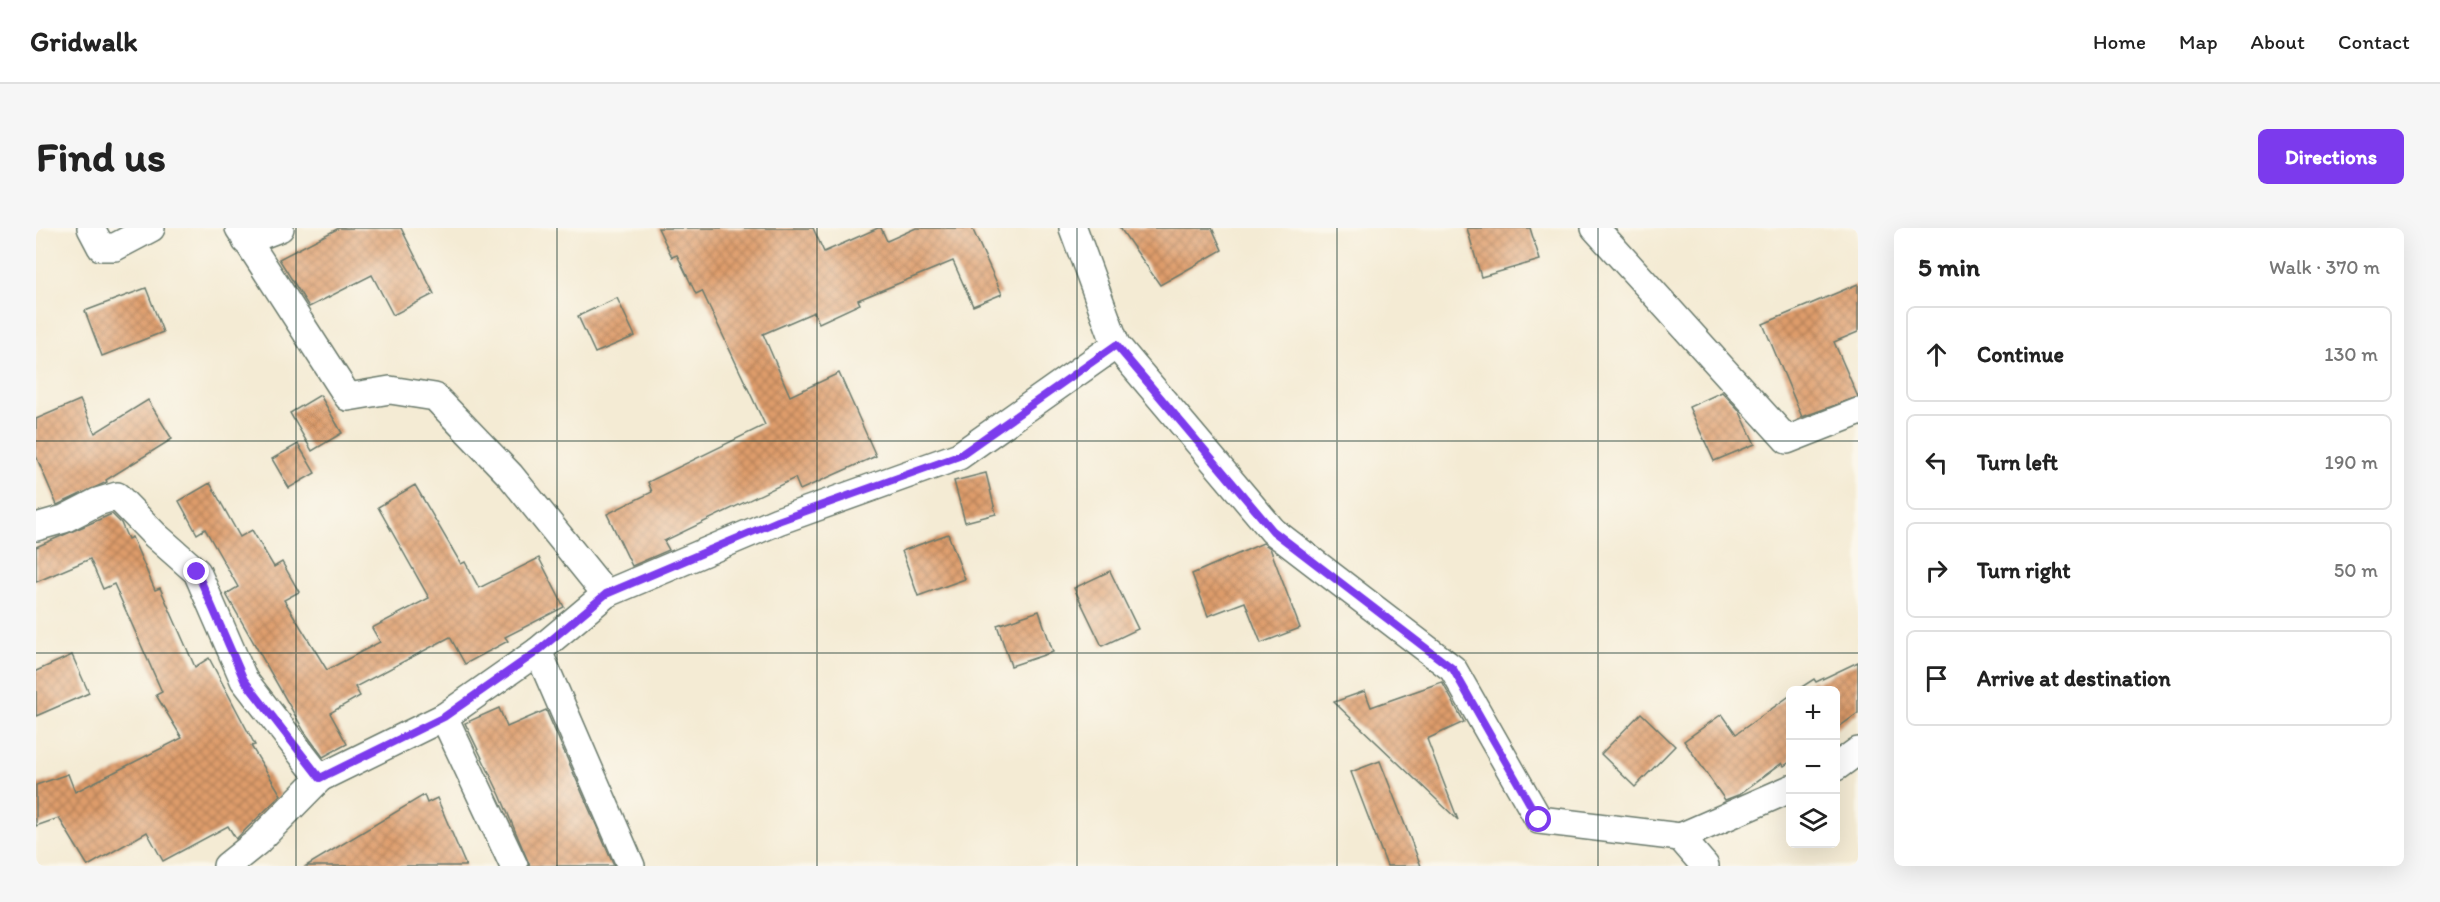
<!DOCTYPE html>
<html lang="en">
<head>
<meta charset="utf-8">
<style>
  :root { --surface:#fff; --page:#f6f6f6; --text:#222; --muted:#767676; --line:#e0e0e0; --accent:#7c3aed }
  body { margin:0; font-family:Itim,sans-serif; background:var(--page); color:var(--text) }
  .controls { position:absolute; right:18px; bottom:18px; display:grid; overflow:hidden; border-radius:9px; box-shadow:0 6px 24px #0002 }
  .controls button { width:54px; height:54px; display:grid; place-items:center; padding:0; border:0; border-bottom:2px solid var(--line); background:var(--surface); color:var(--text); font:30px sans-serif }
  .stop { position:absolute; width:18px; height:18px; margin:-14px; border:4px solid #7c3aed; border-radius:50%; background:#fff }
  .stop.end { background:#7c3aed; border-color:#fff; box-shadow:0 2px 6px #0008 }
  .list { margin:0; padding:0; list-style:none }
  h2 { display:flex; justify-content:space-between; align-items:center; height:78px; margin:0; padding:0 24px; font-size:26px }
  h2 small { font-size:20px; font-weight:400; color:var(--muted) }
  .list li { display:grid; grid-template-columns:39px 1fr auto; gap:18px; align-items:center; box-sizing:border-box; height:96px; margin:0 12px 12px; padding:0 12px; border:2px solid var(--line); border-radius:9px }
  .list b { display:block; font-size:22px; white-space:nowrap }
  .list em { font-size:20px; font-style:normal; color:var(--muted) }
  .icon { flex:none; width:33px; height:33px; fill:none; stroke:currentColor; stroke-width:2; stroke-linecap:round; stroke-linejoin:round }
  .map { position:relative; flex:none; width:1822px; height:638px; overflow:hidden; border-radius:9px }
  header { display:flex; align-items:center; gap:36px; box-sizing:border-box; height:84px; padding:0 30px; background:var(--surface); border-bottom:2px solid var(--line) }
  header strong { font-size:28px }
  nav { display:flex; gap:33px; margin-inline-start:auto; font-size:21px }
  .intro { display:flex; align-items:center; justify-content:space-between; box-sizing:border-box; height:144px; padding:0 36px }
  h1 { margin:0; font-size:42px }
  .button { padding:15px 27px; border-radius:9px; background:var(--accent); color:#fff; font-size:21px; font-weight:700 }
  main { display:flex; gap:36px; padding:0 36px }
  aside { flex:1; background:var(--surface); border-radius:9px; box-shadow:0 6px 24px #0002 }
  .map>svg:first-child { display:block }
</style>
</head>
<body>
<header>
<strong>Gridwalk</strong>
<nav><a>Home</a><a>Map</a><a>About</a><a>Contact</a></nav>
</header>
<div class="intro"><h1>Find us</h1><a class="button">Directions</a></div>
<main>
<div class="map">
<svg width="1822" height="638" viewBox="0 0 1822 638">
  <defs>
    <pattern id="building-cross-hatch" width="8" height="8" patternUnits="userSpaceOnUse" patternTransform="scale(1.5)"><rect width="8" height="8" fill="#de9c6b"/><path d="M0 0l8 8M0 8l8-8" fill="none" stroke="#b38059"/></pattern>
  </defs>
  <rect width="100%" height="100%" fill="#fbf7ec"/>
  <filter id="ink" filterUnits="userSpaceOnUse"><feTurbulence type="fractalNoise" baseFrequency=".0167" numOctaves="2"/><feDisplacementMap in="SourceGraphic" scale="12" xChannelSelector="R" yChannelSelector="G"/><feConvolveMatrix kernelMatrix="1 2 1 2 8 2 1 2 1" color-interpolation-filters="sRGB"/></filter>
  <filter id="wash" filterUnits="userSpaceOnUse"><feTurbulence type="fractalNoise" baseFrequency=".008" numOctaves="4" result="noise"/><feDisplacementMap in="SourceGraphic" scale="24" xChannelSelector="R" yChannelSelector="G"/><feGaussianBlur stdDeviation="1.35" result="paint"/><feColorMatrix in="noise" values="0 0 0 0 0 0 0 0 0 0 0 0 0 0 0 0 0 1.4 0 .05"/><feComposite in="paint" operator="in"/></filter>
  <g filter="url(#wash)">
    <rect width="100%" height="100%" fill="#f4ebd4"/>
    <g id="blocks">
      <g fill="url(#building-cross-hatch)">
        <path d="M303,0H365L398,66L357,87L336,47L273,79L243,31Z"/>
        <path d="M622,0H777L788,24L842,0H845L851,13L880,0H936L966,66L937,78L917,33L822,72L824,76L783,95L778,84L727,106L754,168L803,145L840,228L764,262L759,250L628,313L633,322L596,338L571,286L616,264L612,254L729,197L666,63L660,66L641,27L636,29Z"/>
        <path d="M1084,0H1176L1186,22L1124,57Z"/>
        <path d="M1431,0H1494L1504,32L1445,49Z"/>
        <path d="M1822,56V104L1798,114L1822,169L1766,189L1727,96Z"/>
        <path d="M110,60L127,104L66,128L49,83Z"/>
        <path d="M581,70L599,108L559,125L542,88Z"/>
        <path d="M1686,164L1703,182L1719,216L1678,233L1653,179Z"/>
        <path d="M284,167L306,205L276,223L254,185Z"/>
        <path d="M44,172L59,205L112,172L136,211L70,252L71,254L21,277L0,228V191Z"/>
        <path d="M262,216L279,245L253,260L236,231Z"/>
        <path d="M950,245L960,286L929,294L918,253Z"/>
        <path d="M174,255L204,309L216,302L238,339L246,334L263,364L248,372L291,442L344,414L336,400L393,370L342,279L379,257L425,336L429,334L443,360L503,330L528,379L469,409L472,413L429,436L414,409L319,459L324,468L294,485L311,516L287,529L268,503L190,366L202,359L169,301L161,306L143,273Z"/>
        <path d="M76,286L85,295L92,311L96,309L119,362L124,360L159,439L173,430L219,517L215,518L245,567L200,611L192,598L127,633L111,604L52,638L23,590L0,598V557L32,546L39,564L146,510L120,467L126,464L78,356L67,361L54,331L0,354V319Z"/>
        <path d="M912,306L929,351L882,368L866,323Z"/>
        <path d="M1227,315L1234,320L1264,400L1225,415L1209,374L1172,388L1156,346Z"/>
        <path d="M1074,343L1102,401L1066,418L1038,360Z"/>
        <path d="M1003,383L1017,424L975,438L961,397Z"/>
        <path d="M36,427L53,465L0,488V443Z"/>
        <path d="M1822,434V485L1800,501V462H1761L1778,451L1780,454Z"/>
        <path d="M1406,454L1428,494L1391,511L1422,592L1298,474L1329,463L1335,479Z"/>
        <path d="M1755,467V533L1748,538L1746,535L1702,567L1689,572L1648,513L1686,486L1700,506Z"/>
        <path d="M463,480L471,499L510,482L578,638H494L464,567L429,495Z"/>
        <path d="M1605,485L1639,518L1599,559L1565,526Z"/>
        <path d="M1344,533L1385,638H1351L1315,544Z"/>
        <path d="M388,567L391,575L401,570L430,638H270Z"/>
      </g>
    </g>
  </g>
  <g filter="url(#ink)">
    <use href="#blocks" fill-opacity="0" stroke="#6a7a6c" stroke-width="1.5"/>
    <g fill="none" stroke-linecap="round" stroke-linejoin="round">
      <defs>
        <g id="minor">
          <path d="M55,0L65,19H79L115,0"/>
          <path d="M203,0L312,169L354,162L399,169L474,247L570,366"/>
          <path d="M1037,0L1080,117L1237,303L1417,441L1503,592L1644,609L1754,561"/>
          <path d="M1559,0L1751,212L1822,184"/>
          <path d="M210,13L244,0"/>
          <path d="M0,299L28,291L61,274L81,268L119,307L161,344L208,452L284,550L408,489L502,423"/>
          <path d="M408,489L478,638"/>
          <path d="M1800,539L1822,523"/>
          <path d="M1644,609L1669,638"/>
          <path d="M191,638L221,614L284,550"/>
          <path d="M595,638L502,423L570,366L742,293L923,228L1080,117"/>
        </g>
      </defs>
      <use href="#minor" stroke="#6a7a6c" stroke-width="30"/>
      <use href="#minor" stroke="#fff" stroke-width="27"/>
    </g>
  </g>
  <g fill="none" stroke-linecap="round" stroke-linejoin="round" filter="url(#ink)">
    <path stroke="#7c3aed" stroke-width="8" d="M161,344L208,452L284,550L408,489L502,423L570,366L742,293L923,228L1080,117L1237,303L1417,441L1503,592"/>
  </g>
  <path fill="none" stroke="#1f3d34" stroke-width="1.5" stroke-opacity="0.55" d="M260,0V638M521,0V638M781,0V638M1041,0V638M1301,0V638M1562,0V638M0,213H1822M0,425H1822"/>
</svg>
<div class="controls">
<button>+</button>
<button>−</button>
<button><svg class="icon" aria-label="layers" viewBox="0 0 24 24"><path d="M12 4l9 5-9 5-9-5zM3 14l9 5 9-5"/></svg></button>
</div>
<div class="stop" style="left:1503px;top:592px"></div>
<div class="stop end" style="left:161px;top:344px"></div>
</div>
<aside>
<h2>5 min<small>Walk · 370 m</small></h2>
<ul class="list">
<li><svg class="icon" aria-label="ahead" viewBox="0 0 24 24"><path d="M12 20V5M6 11l6-6 6 6"/></svg><div><b>Continue</b></div><em>130 m</em></li>
<li><svg class="icon" aria-label="left" viewBox="0 0 24 24"><path d="M17 20v-9H6M10 6l-5 5 5 5"/></svg><div><b>Turn left</b></div><em>190 m</em></li>
<li><svg class="icon" aria-label="right" viewBox="0 0 24 24"><path d="M7 20v-9h11M14 6l5 5-5 5"/></svg><div><b>Turn right</b></div><em>50 m</em></li>
<li><svg class="icon" aria-label="arrive" viewBox="0 0 24 24"><path d="M6 21V4h12l-3 4 3 4H6"/></svg><div><b>Arrive at destination</b></div></li>
</ul>
</aside>
</main>
</body>
</html>
